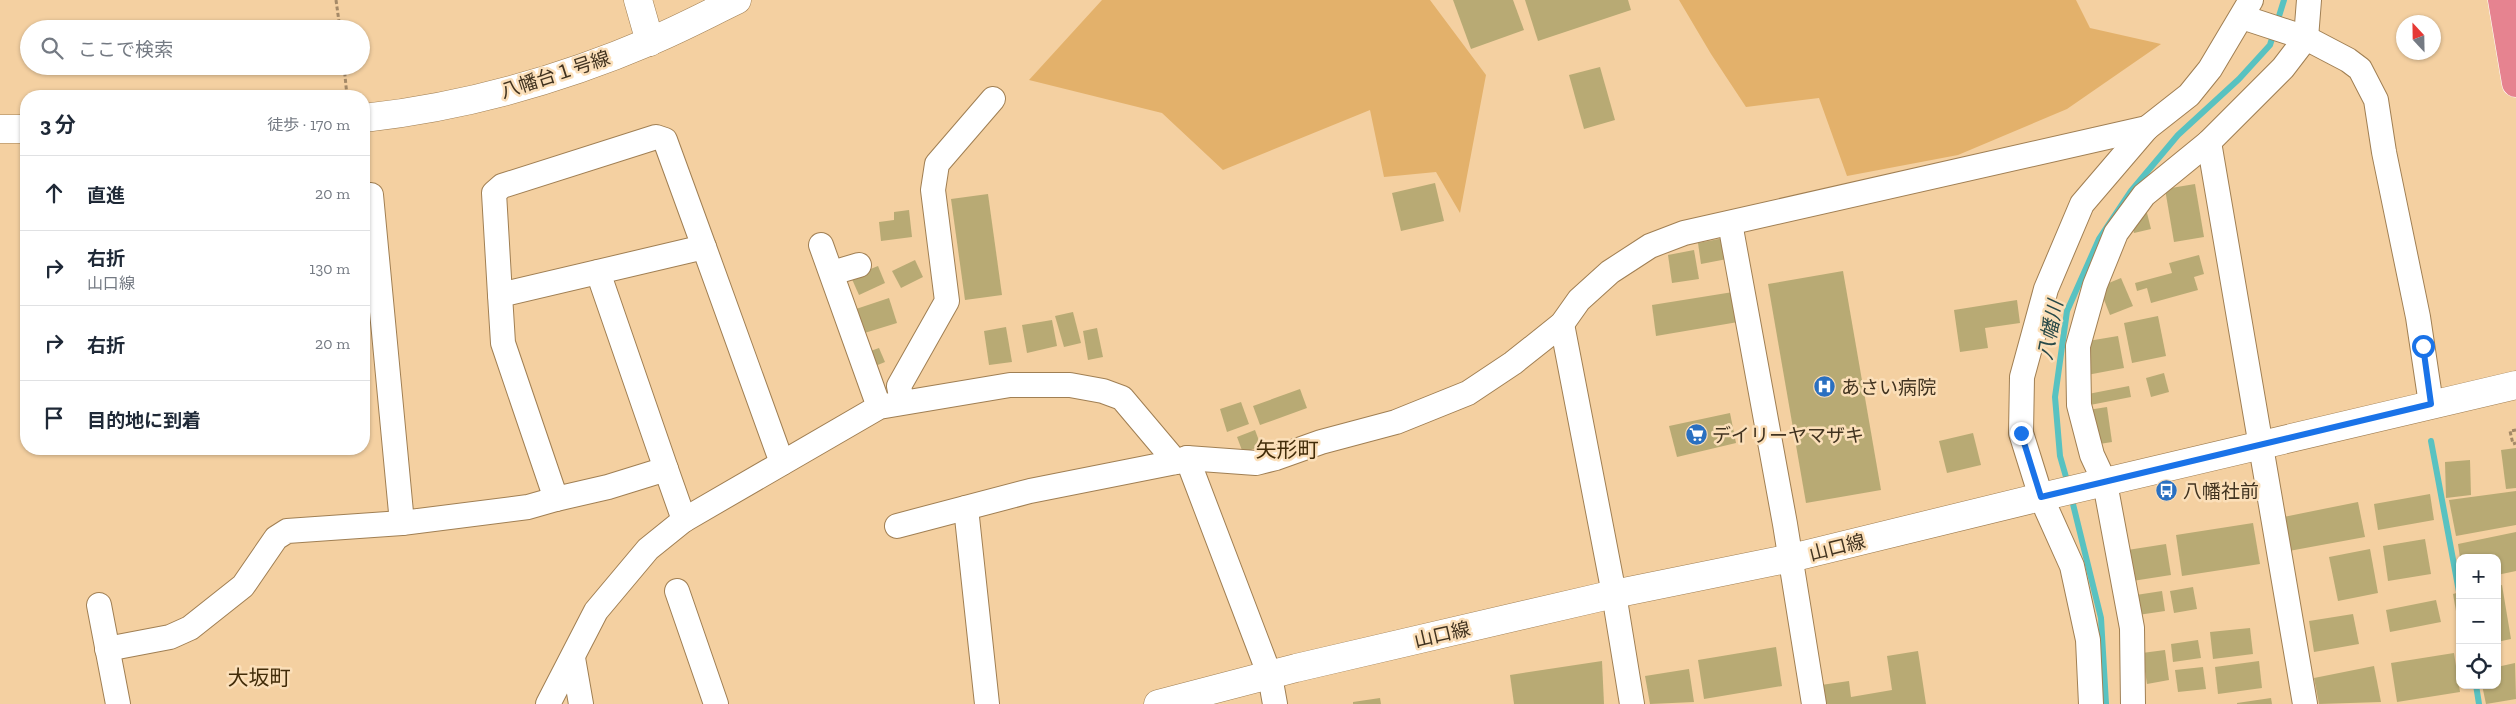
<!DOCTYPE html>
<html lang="ja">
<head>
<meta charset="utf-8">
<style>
  :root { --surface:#fff; --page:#f2f2f3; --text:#1f2937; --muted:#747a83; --line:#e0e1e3 }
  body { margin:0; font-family:"Zilla Slab","Noto Sans JP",serif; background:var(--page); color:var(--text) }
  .controls { position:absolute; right:15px; bottom:15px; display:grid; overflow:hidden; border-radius:10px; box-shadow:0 1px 4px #0004 }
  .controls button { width:45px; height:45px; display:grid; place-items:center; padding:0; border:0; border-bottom:1px solid var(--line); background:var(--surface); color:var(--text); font:25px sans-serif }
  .compass { position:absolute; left:2396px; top:15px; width:45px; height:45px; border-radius:50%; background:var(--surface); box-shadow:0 1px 4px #0004; rotate:338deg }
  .stop { position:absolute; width:15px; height:15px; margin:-11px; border:4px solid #1a73e8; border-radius:50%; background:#fff }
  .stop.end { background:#1a73e8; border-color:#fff; box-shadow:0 1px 5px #0008 }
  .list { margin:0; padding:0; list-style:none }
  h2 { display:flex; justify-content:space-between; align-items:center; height:65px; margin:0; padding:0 20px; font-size:21px }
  h2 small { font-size:16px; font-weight:400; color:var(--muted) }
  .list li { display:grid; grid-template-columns:32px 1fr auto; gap:15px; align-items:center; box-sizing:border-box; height:75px; padding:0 20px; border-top:1px solid var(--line) }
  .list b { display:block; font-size:19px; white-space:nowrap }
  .list p { margin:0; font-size:16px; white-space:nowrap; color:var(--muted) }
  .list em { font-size:16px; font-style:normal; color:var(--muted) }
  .icon { flex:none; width:28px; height:28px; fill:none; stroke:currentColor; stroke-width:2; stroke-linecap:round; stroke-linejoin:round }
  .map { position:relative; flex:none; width:2516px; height:704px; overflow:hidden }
  .search { position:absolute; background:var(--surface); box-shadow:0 1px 4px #0004; left:20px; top:20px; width:350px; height:55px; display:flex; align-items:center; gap:12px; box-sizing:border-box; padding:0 18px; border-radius:28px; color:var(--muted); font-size:19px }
  .panel { position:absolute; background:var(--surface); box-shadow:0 1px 4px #0004; left:20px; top:90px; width:350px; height:365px; border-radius:20px }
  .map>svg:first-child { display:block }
</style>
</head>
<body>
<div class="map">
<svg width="2516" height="704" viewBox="0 0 2516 704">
  <rect width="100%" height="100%" fill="#f4d0a1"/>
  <g fill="#e3b16b">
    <path d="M1102,0H1430L1486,75L1460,213L1436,172L1384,177L1370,110L1223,170L1162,113L1029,80Z"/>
    <path d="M1679,0H2076L2090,28L2161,44L2067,109L1958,155L1847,176L1819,98L1746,107L1711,54Z"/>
  </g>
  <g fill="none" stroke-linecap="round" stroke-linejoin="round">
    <g stroke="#58c2c1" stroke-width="6">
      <path d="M2431,441L2460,597"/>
      <path d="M2068,484L2060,456L2055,397L2067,311L2099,239L2131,191L2178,135L2239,79L2270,45L2284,0"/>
      <path d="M2071,496L2101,618L2106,704"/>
      <path d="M2476,685L2479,704"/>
    </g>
  </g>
  <g fill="#b8aa74">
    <path d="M1453,0H1513L1524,30L1471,49Z"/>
    <path d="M1525,0H1628L1631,10L1538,41Z"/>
    <path d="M1600,67L1615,120L1584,129L1569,75Z"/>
    <path d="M1435,183L1444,221L1401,231L1392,193Z"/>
    <path d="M2195,184L2204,237L2174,242L2165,189Z"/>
    <path d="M988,194L1002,295L965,300L951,199Z"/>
    <path d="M909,210L912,237L881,241L879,222L894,220V212Z"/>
    <path d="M2147,213L2151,229L2134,233L2130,216Z"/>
    <path d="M1724,238L1727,259L1701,264L1698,243Z"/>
    <path d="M1694,250L1699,279L1672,283L1668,255Z"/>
    <path d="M2199,255L2204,274L2194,277L2198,290L2151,303L2147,288L2137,291L2135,283L2172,273L2169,263Z"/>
    <path d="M915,260L923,277L901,288L892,271Z"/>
    <path d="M878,266L885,283L859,295L851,277Z"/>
    <path d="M1843,271L1881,490L1806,503L1768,284Z"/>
    <path d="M2121,278L2133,306L2110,315L2099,287Z"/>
    <path d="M1733,292L1738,322L1656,336L1652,305Z"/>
    <path d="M889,298L897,323L858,335L850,311Z"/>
    <path d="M2017,300L2020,323L1985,328L1988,348L1960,352L1954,310Z"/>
    <path d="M1073,312L1081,343L1064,347L1055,316Z"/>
    <path d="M2158,316L2166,356L2132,363L2124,323Z"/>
    <path d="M1052,320L1057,346L1027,353L1022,325Z"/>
    <path d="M1006,327L1012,362L989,365L984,331Z"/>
    <path d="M1097,328L1103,357L1088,360L1083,331Z"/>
    <path d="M2118,336L2124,368L2087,375L2082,342Z"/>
    <path d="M879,348L885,362L868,369L862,354Z"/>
    <path d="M2164,373L2169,392L2151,397L2146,378Z"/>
    <path d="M2129,386L2131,397L2085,406L2083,395Z"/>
    <path d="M1300,389L1307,408L1260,425L1253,406Z"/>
    <path d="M1241,402L1249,424L1227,432L1220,409Z"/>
    <path d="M2107,407L2112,442L2093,445L2088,410Z"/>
    <path d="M1730,413L1736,443L1677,457L1669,426Z"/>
    <path d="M1255,430L1261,446L1243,453L1237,437Z"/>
    <path d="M1973,433L1981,465L1947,473L1939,441Z"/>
    <path d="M2516,448V488L2506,489L2501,450Z"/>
    <path d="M2470,460L2471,495L2446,498L2445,462Z"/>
    <path d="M2516,491V525L2456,536L2449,500Z"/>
    <path d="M2430,494L2434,520L2378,530L2374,504Z"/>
    <path d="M2358,502L2365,537L2289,551L2283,517Z"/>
    <path d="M2253,523L2260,564L2182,576L2176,535Z"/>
    <path d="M2516,532V571L2497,575V558H2460L2458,544Z"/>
    <path d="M2425,539L2431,574L2388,581L2383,546Z"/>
    <path d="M2166,544L2171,575L2126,582L2121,551Z"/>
    <path d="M2370,549L2378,593L2338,601L2329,557Z"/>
    <path d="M2502,585L2511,639L2497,642V586Z"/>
    <path d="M2193,587L2197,609L2174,613L2170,591Z"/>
    <path d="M2162,591L2165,611L2138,615L2136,595Z"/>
    <path d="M2460,592V628H2459L2453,594Z"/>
    <path d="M2436,600L2441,622L2390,632L2386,610Z"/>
    <path d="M2353,614L2359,644L2314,652L2309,621Z"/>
    <path d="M2250,628L2253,654L2213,659L2210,632Z"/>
    <path d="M2198,640L2201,658L2173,662L2171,644Z"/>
    <path d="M1776,647L1782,686L1704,699L1698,660Z"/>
    <path d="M2165,650L2169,680L2147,684L2142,653Z"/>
    <path d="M1918,651L1926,704H1816L1814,686L1849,681L1851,697L1892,690L1887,656Z"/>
    <path d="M2454,653L2460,692L2397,702L2391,663Z"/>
    <path d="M1602,661L1604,704H1514L1510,675Z"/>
    <path d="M2259,661L2262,688L2218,694L2215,667Z"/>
    <path d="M2515,663L2516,699L2486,704L2482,685H2497V667Z"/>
    <path d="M2374,666L2381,702L2319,704L2314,678Z"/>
    <path d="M2203,667L2206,689L2178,692L2175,670Z"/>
    <path d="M1689,669L1694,702L1650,704L1645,676Z"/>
    <path d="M1380,698L1381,704H1353V702Z"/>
    <path d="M2271,698L2272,704H2237V703Z"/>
  </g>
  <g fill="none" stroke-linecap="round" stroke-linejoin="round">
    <defs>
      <g id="minor">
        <path d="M2242,17L2306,38L2348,60L2360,69L2376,100L2384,152L2418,317L2431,404"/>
        <path d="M2209,142L2305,704"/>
        <path d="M371,195L402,523L528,507L556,499"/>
        <path d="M1730,223L1785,524L1814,704"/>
        <path d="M821,245L879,407"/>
        <path d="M598,272L666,469"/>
        <path d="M832,273L859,265"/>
        <path d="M500,295L494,193L502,186L656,137L665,140L704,247"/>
        <path d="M1562,324L1614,594L1632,704"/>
        <path d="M902,402L899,386L947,301L933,190L937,164L993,99"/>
        <path d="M1187,458L1270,676L1275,704"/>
        <path d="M966,508L987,704"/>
        <path d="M684,520L666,469L608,487L556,499L503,343L500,295L704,247L782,463"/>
        <path d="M897,526L1030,491L1176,462"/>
        <path d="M677,591L716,704"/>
        <path d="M99,605L118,704"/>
        <path d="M107,649L170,637L190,628L243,586L276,538L287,531L402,523"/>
        <path d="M573,658L581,704"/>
        <path d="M548,704L596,611L648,549L684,520L879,407L1010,385H1070L1103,391L1122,398L1176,462L1187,458L1256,463L1276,458L1321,442L1396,422L1468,393L1513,363L1562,324L1579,300L1610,272L1650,246L1684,233L2147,128"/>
        <path d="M2091,704L2088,640L2072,566L2041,497L2021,433L2022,377L2046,289L2082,204L2147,128L2189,95L2210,69L2251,0"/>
        <path d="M2133,704L2132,628L2105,483L2092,455L2079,405L2078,346L2095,285L2116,233L2144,195L2209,142L2283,68L2306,38L2309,0"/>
      </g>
      <g id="tertiary">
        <path d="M638,0L650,42"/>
        <path d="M364,118C462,107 560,80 651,41C680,29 708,14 737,0"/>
        <path d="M0,129H26"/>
        <path d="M1158,704L1296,668L1614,594L1791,558L2041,497L2516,385"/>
      </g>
      <path id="trunk" d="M2502,0L2516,83"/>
    </defs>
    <use href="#minor" stroke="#a07f53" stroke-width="26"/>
    <use href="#tertiary" stroke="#a07f53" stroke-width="29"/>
    <use href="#trunk" stroke="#fff" stroke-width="29"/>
    <g stroke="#a48967" stroke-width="3" stroke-dasharray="4 2.5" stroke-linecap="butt">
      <path d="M336,0L340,29"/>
      <path d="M344,66L347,96"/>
      <path d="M2516,430L2510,431L2513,444L2516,443"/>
    </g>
    <use href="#minor" stroke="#fff" stroke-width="24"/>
    <use href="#tertiary" stroke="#fff" stroke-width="28"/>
    <use href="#trunk" stroke="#e68390" stroke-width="28"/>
  </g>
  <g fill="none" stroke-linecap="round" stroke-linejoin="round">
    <path stroke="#1a73e8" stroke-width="6" d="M2021,433L2041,497L2431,404L2423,346"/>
  </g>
  <defs>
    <symbol id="hospital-disc" viewBox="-11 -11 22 22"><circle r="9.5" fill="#2a70c1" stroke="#fbdfb9"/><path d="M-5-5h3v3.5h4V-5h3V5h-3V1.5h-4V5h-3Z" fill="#fff"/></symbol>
    <symbol id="supermarket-disc" viewBox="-11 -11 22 22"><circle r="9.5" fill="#2a70c1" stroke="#fbdfb9"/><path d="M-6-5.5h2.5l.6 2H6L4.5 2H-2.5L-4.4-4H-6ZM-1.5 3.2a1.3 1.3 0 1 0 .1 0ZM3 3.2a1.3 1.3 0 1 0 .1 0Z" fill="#fff"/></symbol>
    <symbol id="bus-disc" viewBox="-11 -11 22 22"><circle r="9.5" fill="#2a70c1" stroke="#fbdfb9"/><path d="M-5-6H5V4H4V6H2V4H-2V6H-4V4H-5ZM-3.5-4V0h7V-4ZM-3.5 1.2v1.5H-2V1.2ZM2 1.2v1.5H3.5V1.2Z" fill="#fff"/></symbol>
  </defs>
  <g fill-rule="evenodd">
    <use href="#hospital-disc" x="1812" y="374" width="25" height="25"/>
    <use href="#supermarket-disc" x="1684" y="422" width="25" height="25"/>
    <use href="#bus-disc" x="2154" y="478" width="25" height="25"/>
  </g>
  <g text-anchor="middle" stroke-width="5" stroke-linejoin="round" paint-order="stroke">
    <g font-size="19" fill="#413320" stroke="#fbdfb9">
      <text transform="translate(555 74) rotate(-18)" y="7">八幡台１号線</text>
      <text transform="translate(1837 547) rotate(-14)" y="7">山口線</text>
      <text transform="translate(1442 634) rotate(-13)" y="7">山口線</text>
    </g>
    <g font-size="19" fill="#413320" stroke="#fbdfb9" text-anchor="start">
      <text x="1841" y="394">あさい病院</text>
      <text x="1712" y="442">デイリーヤマザキ</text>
      <text x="2183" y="498">八幡社前</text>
    </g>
    <g font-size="20" font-style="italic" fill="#274847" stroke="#fbdfb9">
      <text transform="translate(2050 330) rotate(-79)" y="7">八幡川</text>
    </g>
    <g font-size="21" fill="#422c09" stroke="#fbdfb9">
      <text x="1287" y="457">矢形町</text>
      <text x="259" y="685">大坂町</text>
    </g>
  </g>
</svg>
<div class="controls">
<button>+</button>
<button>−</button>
<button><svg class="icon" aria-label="locate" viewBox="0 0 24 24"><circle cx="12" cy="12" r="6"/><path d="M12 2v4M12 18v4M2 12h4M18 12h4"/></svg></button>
</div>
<svg class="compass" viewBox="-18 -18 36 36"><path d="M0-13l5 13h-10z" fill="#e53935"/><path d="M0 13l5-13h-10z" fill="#747a83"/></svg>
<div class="stop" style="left:2423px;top:346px"></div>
<div class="stop end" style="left:2021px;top:433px"></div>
<div class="search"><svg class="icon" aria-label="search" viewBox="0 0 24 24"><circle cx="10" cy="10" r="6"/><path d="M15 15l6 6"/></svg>ここで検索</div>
<section class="panel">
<h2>3 分<small>徒歩 · 170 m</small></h2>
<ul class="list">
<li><svg class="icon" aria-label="ahead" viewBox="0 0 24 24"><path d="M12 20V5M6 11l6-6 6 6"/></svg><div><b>直進</b></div><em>20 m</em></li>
<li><svg class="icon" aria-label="right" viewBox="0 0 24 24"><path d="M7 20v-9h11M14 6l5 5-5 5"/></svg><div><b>右折</b><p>山口線</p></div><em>130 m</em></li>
<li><svg class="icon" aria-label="right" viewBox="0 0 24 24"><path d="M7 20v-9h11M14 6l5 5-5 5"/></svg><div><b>右折</b></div><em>20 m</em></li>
<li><svg class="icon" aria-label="arrive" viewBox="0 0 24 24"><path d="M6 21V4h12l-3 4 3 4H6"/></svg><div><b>目的地に到着</b></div></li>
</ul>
</section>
</div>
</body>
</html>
